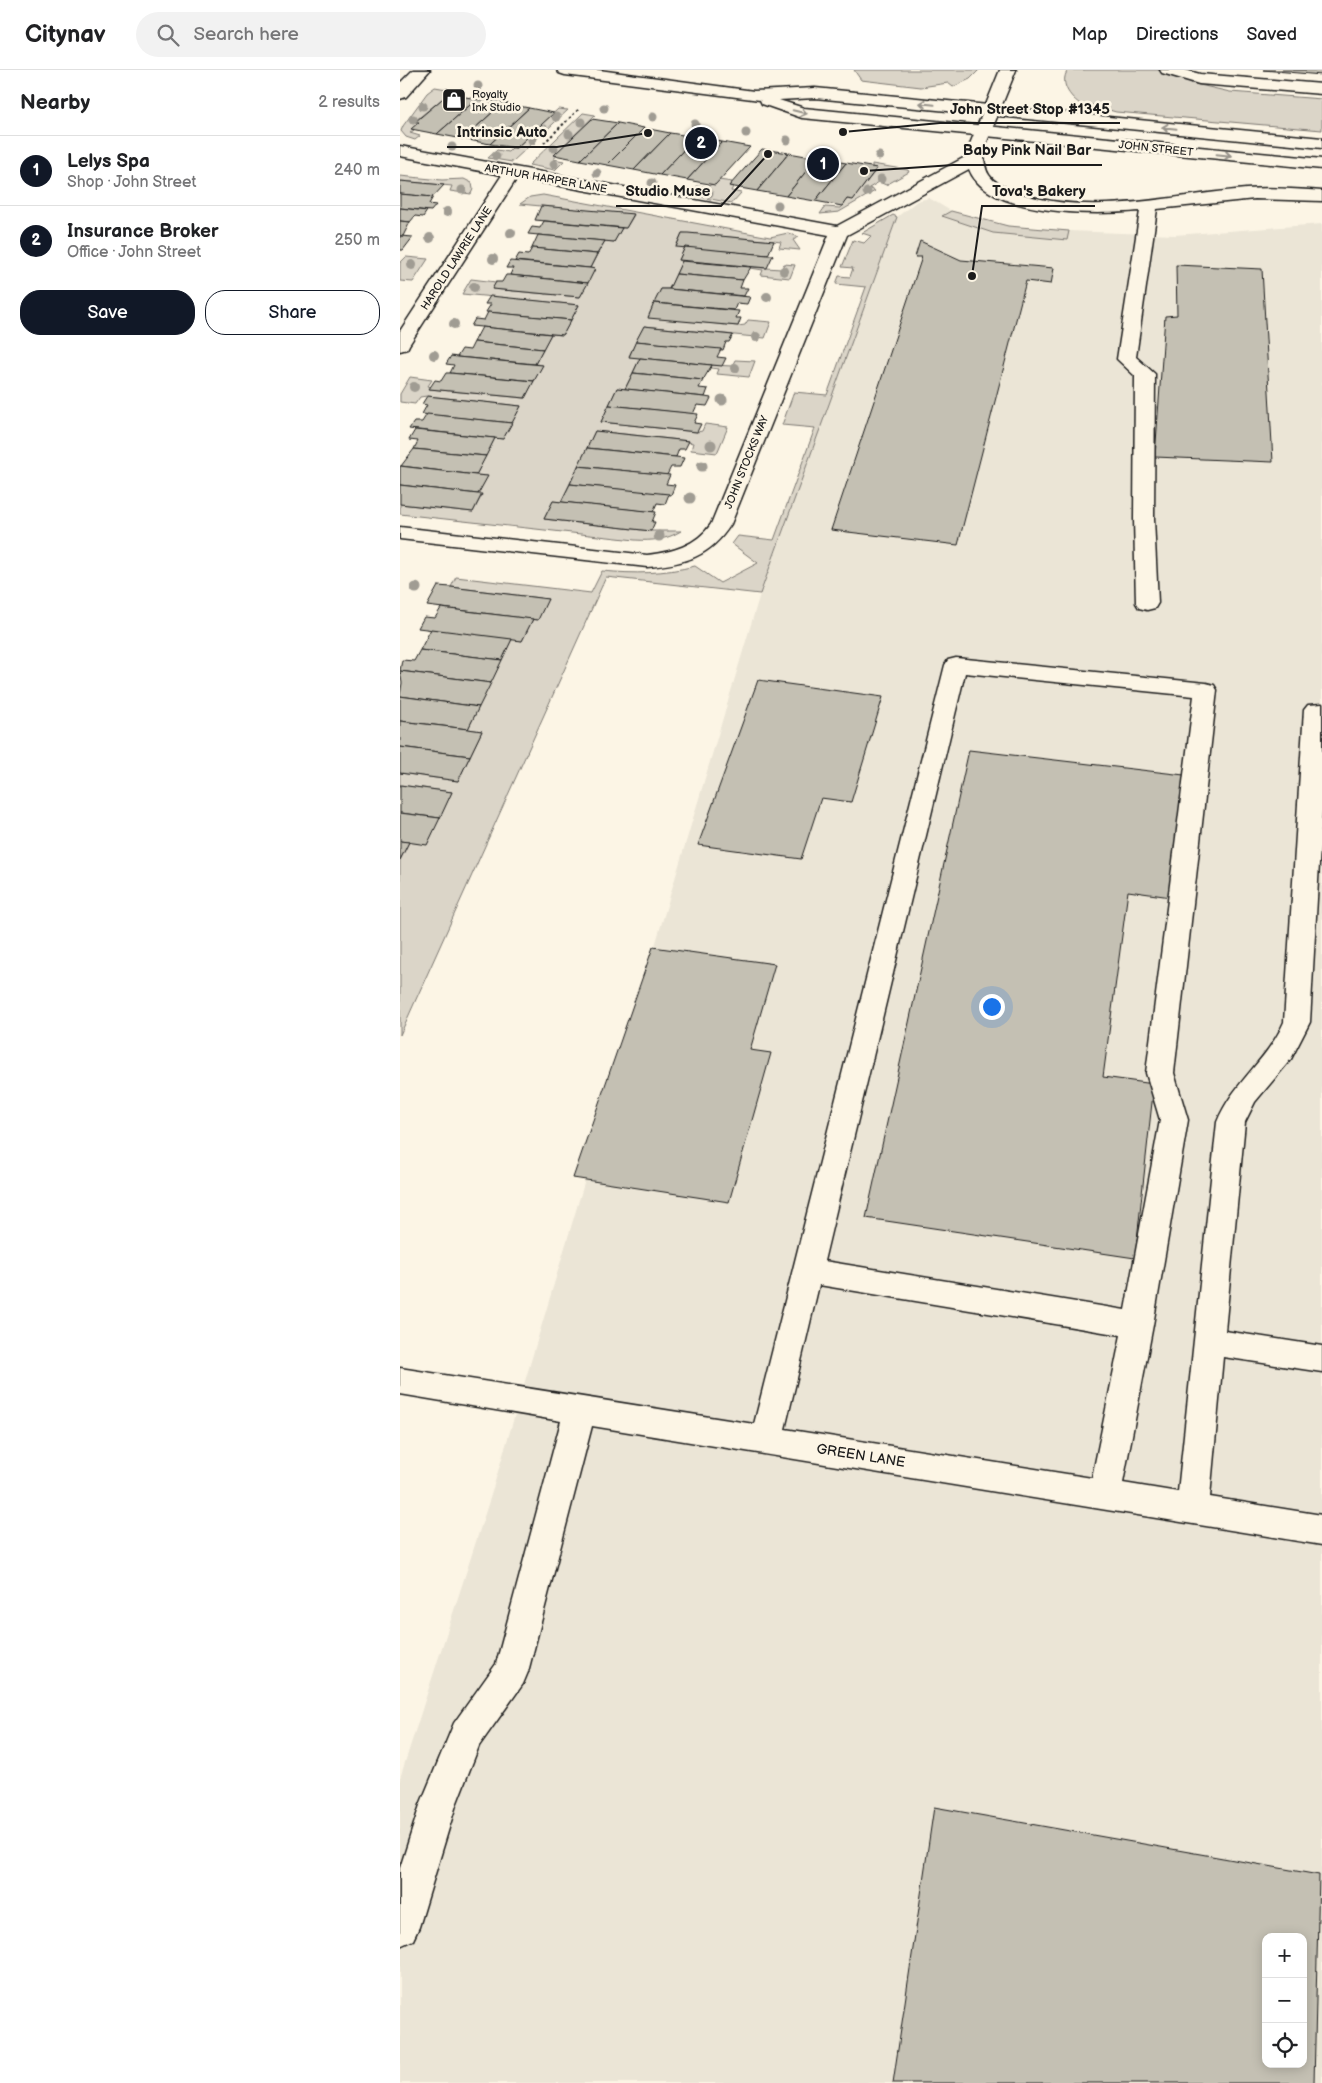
<!DOCTYPE html>
<html lang="en">
<head>
<meta charset="utf-8">
<style>
  :root { --surface:#fff; --page:#f2f2f2; --text:#202124; --muted:#757577; --line:#e0e0e0; --accent:#111827 }
  body { margin:0; font-family:"Balsamiq Sans",sans-serif; background:var(--page); color:var(--text) }
  .controls { position:absolute; right:15px; bottom:15px; display:grid; overflow:hidden; border-radius:10px; box-shadow:0 2px 12px #0003 }
  .controls button { width:45px; height:45px; display:grid; place-items:center; padding:0; border:0; border-bottom:1px solid var(--line); background:var(--surface); color:var(--text); font:25px sans-serif }
  .you { position:absolute; left:591px; top:936px; width:18px; height:18px; margin:-12px; border:4px solid #fff; border-radius:50%; background:#1a73e8; box-shadow:0 0 0 8px #1a73e833 }
  .badge { display:grid; place-items:center; width:32px; height:32px; border-radius:50%; background:var(--accent); color:#fff; font-size:16px; font-weight:700 }
  .pin { position:absolute; translate:-50% -50%; border:2px solid #fff; box-shadow:0 1px 5px #0006 }
  .list { margin:0; padding:0; list-style:none }
  h2 { display:flex; justify-content:space-between; align-items:center; height:65px; margin:0; padding:0 20px; font-size:21px }
  h2 small { font-size:16px; font-weight:400; color:var(--muted) }
  .list li { display:grid; grid-template-columns:32px 1fr auto; gap:15px; align-items:center; box-sizing:border-box; height:70px; padding:0 20px; border-top:1px solid var(--line) }
  .list b { display:block; font-size:19px; white-space:nowrap }
  .list p { margin:0; font-size:16px; white-space:nowrap; color:var(--muted) }
  .list em { font-size:16px; font-style:normal; color:var(--muted) }
  .actions { display:flex; gap:10px; padding:15px 20px }
  .actions a { flex:1; padding:11px 0; border:1px solid var(--accent); border-radius:20px; text-align:center; font-size:18px; color:var(--accent) }
  .actions .main { background:var(--accent); color:#fff }
  .icon { flex:none; width:28px; height:28px; fill:none; stroke:currentColor; stroke-width:2; stroke-linecap:round; stroke-linejoin:round }
  .map { position:relative; flex:none; width:922px; height:2013px; overflow:hidden }
  header { display:flex; align-items:center; gap:30px; box-sizing:border-box; height:70px; padding:0 25px; background:var(--surface); border-bottom:1px solid var(--line) }
  header strong { font-size:24px }
  nav { display:flex; gap:28px; margin-inline-start:auto; font-size:18px }
  .search { width:350px; height:45px; background:var(--page); display:flex; align-items:center; gap:12px; box-sizing:border-box; padding:0 18px; border-radius:28px; color:var(--muted); font-size:19px }
  main { display:flex }
  aside { flex:1; background:var(--surface) }
  .map>svg:first-child { display:block }
</style>
</head>
<body>
<header>
<strong>Citynav</strong>
<div class="search"><svg class="icon" aria-label="search" viewBox="0 0 24 24"><circle cx="10" cy="10" r="6"/><path d="M15 15l6 6"/></svg>Search here</div>
<nav><a>Map</a><a>Directions</a><a>Saved</a></nav>
</header>
<main>
<aside>
<h2>Nearby<small>2 results</small></h2>
<ul class="list">
<li><span class="badge">1</span><div><b>Lelys Spa</b><p>Shop · John Street</p></div><em>240 m</em></li>
<li><span class="badge">2</span><div><b>Insurance Broker</b><p>Office · John Street</p></div><em>250 m</em></li>
</ul>
<div class="actions"><a class="main">Save</a><a>Share</a></div>
</aside>
<div class="map">
<svg width="922" height="2013" viewBox="0 0 922 2013">
  <rect width="100%" height="100%" fill="#fcf5e5"/>
  <filter id="ink" filterUnits="userSpaceOnUse"><feTurbulence type="fractalNoise" baseFrequency=".02" numOctaves="2"/><feDisplacementMap in="SourceGraphic" scale="10" xChannelSelector="R" yChannelSelector="G"/><feConvolveMatrix kernelMatrix="1 2 1 2 8 2 1 2 1" color-interpolation-filters="sRGB"/></filter>
  <g filter="url(#ink)">
    <path fill="#ebe5d6" fill-rule="evenodd" d="M529,128L551,141L584,151L621,158L669,161L775,165L922,154V2013H0V1708L91,1425L360,524L497,147L517,131ZM866,1867H903V1994H866Z"/>
    <g fill="#dbd5c8" stroke="#7c7872">
      <path d="M454,0H579L570,9L553,17L548,13L521,17L461,10Z"/>
      <path d="M668,0H774L791,13L830,22L922,29V60L716,42L692,35L685,37C672,30 658,14 668,0Z"/>
      <path d="M35,17L59,21L53,25L48,24L15,51L19,52L12,59L14,60L10,63L20,66L15,70L6,67L1,61L3,56L27,23Z"/>
      <path d="M158,39L168,40L112,92L88,88L97,80L108,82L112,78H116Z"/>
      <path d="M183,43L195,45L154,85L157,86L153,89L164,91L155,100L129,95Z"/>
      <path d="M472,94L508,100L509,102L486,115L479,112L469,118L475,121L439,142L420,144L425,137L440,138L447,129H453L477,99L472,97Z"/>
      <path d="M0,106L42,110L64,109L72,113L73,119L71,124L50,121L52,116L0,111Z"/>
      <path d="M319,110L332,112L329,116L333,117L331,121L341,123L332,133L289,125L297,116L307,117Z"/>
      <path d="M143,125L370,167L388,163L399,167L393,170L400,180L379,178L381,172L373,171L282,163L276,176L285,177L279,190L282,191L269,219H261L248,247L338,256L345,255L348,250L371,252L365,268L244,256L229,286L240,288L225,319L217,318L201,352L297,362L302,361L305,354L328,357L317,383L291,380L293,373L288,372L289,371L195,361L161,432L153,431L144,449L251,461H281C266,470 252,471 235,470L0,444V434L73,442L82,425L78,424L87,406L76,405L95,368L103,369L121,336L27,326L20,327L15,334L0,332V324L10,307L32,310L28,316L31,317L30,319L125,328L142,295L135,294L151,264L163,265L179,235L62,224L71,209L96,212L93,219L180,227L195,199L190,198L205,171L214,172L222,158H226L234,145L120,134L130,127Z"/>
      <path d="M551,141L608,156L669,161L667,170L593,163L542,146Z"/>
      <path d="M493,145L497,147L360,524L206,507L0,965V790L9,772L27,774L52,722L0,715V703L58,711L82,661L68,659L112,569L122,571L133,549L148,529L51,517L56,507L191,523L202,501C235,504 263,504 295,496L320,513L358,493L332,474L338,466L374,470L415,358L382,355L394,322L427,325L466,217L436,214L439,206L450,207L453,198L442,197L453,170L464,173L471,166L462,163Z"/>
      <path d="M6,187L28,189L13,212L0,211V193Z"/>
      <path d="M384,194L395,195L390,208L361,205L363,200L350,198L351,197L381,199Z"/>
      <path d="M335,290L355,291L349,307L317,304L319,299L311,298L312,295L332,296Z"/>
    </g>
    <g fill="#c4c0b3" stroke="#1c1c1c" fill-rule="evenodd">
      <path d="M863,0H922V5Z"/>
      <path d="M48,24L77,29L37,64L11,59L19,52H15Z"/>
      <path d="M77,29L103,33L63,69L37,64Z"/>
      <path d="M103,33L129,38L90,74L63,69Z"/>
      <path d="M129,38L154,43L116,78L90,74Z"/>
      <path d="M192,49L218,53L180,90L154,85Z"/>
      <path d="M218,53L244,58L207,95L180,90Z"/>
      <path d="M244,58L270,63L234,100L207,95Z"/>
      <path d="M270,63L296,67L260,105L234,100Z"/>
      <path d="M296,67L322,72L287,110L260,105Z"/>
      <path d="M322,72L350,77L315,115L287,110Z"/>
      <path d="M362,79L389,83L357,121L329,116Z"/>
      <path d="M389,83L417,88L386,126L357,121Z"/>
      <path d="M417,88L446,93L415,131L386,126Z"/>
      <path d="M446,93L477,98L453,130L447,129L442,136L415,131Z"/>
      <path d="M0,111L44,115L33,127L0,124Z"/>
      <path d="M0,124L33,127L29,134L36,135L31,141L0,138Z"/>
      <path d="M141,136L234,144L226,158L135,150Z"/>
      <path d="M0,138L27,141L23,147L15,146L10,152L0,151Z"/>
      <path d="M0,151L10,152L3,166H0Z"/>
      <path d="M144,151L222,158L214,172L128,164L132,157L140,158Z"/>
      <path d="M282,163H288L374,171L368,185L276,177Z"/>
      <path d="M138,165L205,171L197,184L132,178Z"/>
      <path d="M0,166L13,167L3,180H0Z"/>
      <path d="M520,171L561,190L654,198L651,214L626,211L558,475L431,460L522,187H515Z"/>
      <path d="M285,177L368,185H373L367,198L279,190Z"/>
      <path d="M132,178L197,184L190,198L115,191L119,184L128,185Z"/>
      <path d="M110,191L190,198L195,199L188,213L110,205L113,198H106Z"/>
      <path d="M282,191L351,197L343,210L276,204Z"/>
      <path d="M776,195L862,199L873,392L755,387L765,246L777,245Z"/>
      <path d="M276,204L343,210L340,218H348L344,226L269,219Z"/>
      <path d="M106,205H110L188,213L180,227L92,219L96,212H102Z"/>
      <path d="M261,219H269L350,227L347,234L337,233L334,240L254,233Z"/>
      <path d="M90,226L179,235L171,250L86,242L91,234H85Z"/>
      <path d="M254,233L339,241L336,248H341L338,256L248,248Z"/>
      <path d="M88,242L171,250L163,265L71,256L75,249L84,250Z"/>
      <path d="M244,256L333,265L329,272H326L323,280L236,271Z"/>
      <path d="M82,257L151,264L143,279L74,272Z"/>
      <path d="M236,271L321,279L317,287L326,288L322,296L229,287Z"/>
      <path d="M74,272L143,279L135,294L57,287L62,279L70,280Z"/>
      <path d="M51,286L57,287L143,295L134,311L50,303L54,295L46,294Z"/>
      <path d="M240,288L312,295L303,310L233,303Z"/>
      <path d="M46,303H50L134,311L125,328L29,319L35,310L41,311Z"/>
      <path d="M233,303L303,310L299,318L308,319L305,327L225,319Z"/>
      <path d="M217,318L305,327L311,328L307,336L297,335L293,344L209,335Z"/>
      <path d="M27,326L121,336L112,353L22,344L27,335L22,334Z"/>
      <path d="M209,335L298,344L294,353L301,354L297,362L201,352Z"/>
      <path d="M27,344L112,353L103,369L9,359L14,352H22Z"/>
      <path d="M15,360L95,368L86,386L14,379L18,371L9,370Z"/>
      <path d="M195,361L289,371L285,379H279L276,387L187,378Z"/>
      <path d="M187,378L276,387L284,388L280,397H271L267,405L178,396Z"/>
      <path d="M14,379L86,386L76,405L1,396Z"/>
      <path d="M0,396L76,405L88,406L78,424L0,415Z"/>
      <path d="M178,396L270,405L266,414L275,415L271,425L170,414Z"/>
      <path d="M170,414L269,424L265,434L257,433L253,442L161,432Z"/>
      <path d="M0,415L78,424H82L73,442L0,434Z"/>
      <path d="M153,431L256,442L252,452H255L251,461L144,449Z"/>
      <path d="M38,516L51,517L148,529L138,550L27,536Z"/>
      <path d="M41,538L133,549L122,571L18,558L24,547L35,548Z"/>
      <path d="M31,559L112,569L102,590L20,580Z"/>
      <path d="M20,580L102,590L91,613L0,601L2,590L14,591Z"/>
      <path d="M0,601L91,613L79,637L0,626L2,613Z"/>
      <path d="M358,610L483,627L451,732L421,728L401,789L298,775Z"/>
      <path d="M0,626L79,637L68,659L0,651Z"/>
      <path d="M0,651L68,659L82,661L70,686L0,677Z"/>
      <path d="M0,677L70,686L58,711L0,703Z"/>
      <path d="M569,680L784,705L771,827L728,821L703,1007L754,1014L735,1188L466,1148Z"/>
      <path d="M0,715L52,722L40,748L0,743Z"/>
      <path d="M0,743L40,748L27,775L0,771Z"/>
      <path d="M0,771L9,772L0,790Z"/>
      <path d="M253,877L375,894L350,980L371,983L329,1132L173,1108Z"/>
      <path d="M534,1737L919,1805L914,2013H493ZM866,1867H903V1994H866Z"/>
    </g>
    <g fill="none" stroke-linecap="round" stroke-linejoin="round">
      <defs>
        <g id="minor">
          <path d="M13,0H30L6,27L0,29V13Z"/>
          <path d="M600,0H616L584,79C584,87 584,98 589,105C594,113 606,118 614,121C687,149 771,125 846,119C871,117 897,119 922,121V131L855,129L757,139L736,287L755,304L754,449L758,533L755,538L747,540L739,538L736,533L734,449L735,306L717,289L740,141C698,145 587,147 569,99L447,165L331,454C310,487 285,494 247,497L0,469V457L247,485C272,482 296,476 311,454L429,165L117,108L9,275L7,279L0,281V261L102,105L0,86V76L437,156L567,86L568,79Z"/>
          <path d="M760,0H785L800,4L922,14V24L799,14L762,3Z"/>
          <path d="M556,588L806,613L814,615L817,620L774,1003L788,1050L753,1255L723,1413L778,1422L817,1052C834,1011 867,991 884,952L904,640L908,635L922,634V741L910,952L891,989L855,1032L845,1052L825,1261L922,1276V1302L823,1287L810,1427L922,1445V1475L192,1356L128,1602L123,1614L79,1676L56,1735L19,1857L13,1870L0,1876V1798L20,1735L54,1653L96,1594L161,1351L0,1324V1298L354,1354L545,595L548,590ZM565,603L794,626L746,1003L760,1050L725,1240L424,1191ZM419,1215L721,1265L692,1408L385,1359Z"/>
        </g>
        <path id="major" d="M157,0H199L354,21L415,18L922,68V78L415,28L379,30L404,38L922,89V99L402,48L362,34L360,30L165,5L159,3Z"/>
      </defs>
      <use href="#minor" stroke="#1c1c1c" stroke-width="3"/>
      <use href="#major" stroke="#1c1c1c" stroke-width="3"/>
      <path stroke="#1c1c1c" stroke-width="2" stroke-dasharray="2.5 2.5" stroke-linecap="butt" d="M144,73L179,39"/>
      <use href="#minor" fill="#fcf5e5" fill-rule="evenodd"/>
      <use href="#major" fill="#fcf5e5" fill-rule="evenodd"/>
    </g>
    <g fill="#a09c93">
      <circle cx="78" cy="16" r="4.5"/>
      <circle cx="23" cy="36" r="4.5"/>
      <circle cx="204" cy="38" r="4.5"/>
      <circle cx="156" cy="47" r="4.5"/>
      <circle cx="253" cy="47" r="4.5"/>
      <circle cx="13" cy="49" r="4.5"/>
      <circle cx="181" cy="52" r="4.5"/>
      <circle cx="295" cy="54" r="4.5"/>
      <circle cx="144" cy="59" r="4.5"/>
      <circle cx="346" cy="63" r="4.5"/>
      <circle cx="169" cy="64" r="4.5"/>
      <circle cx="132" cy="70" r="4.5"/>
      <circle cx="387" cy="70" r="4.5"/>
      <circle cx="52" cy="77" r="4.5"/>
      <circle cx="154" cy="78" r="4.5"/>
      <circle cx="96" cy="86" r="4.5"/>
      <circle cx="479" cy="86" r="4.5"/>
      <circle cx="154" cy="94" r="4.5"/>
      <circle cx="197" cy="103" r="4.5"/>
      <circle cx="481" cy="109" r="4.5"/>
      <circle cx="252" cy="113" r="4.5"/>
      <circle cx="62" cy="120" r="4.5"/>
      <circle cx="467" cy="122" r="4.5"/>
      <circle cx="309" cy="123" r="4.5"/>
      <circle cx="378" cy="135" r="4.5"/>
      <circle cx="47" cy="142" r="5"/>
      <circle cx="111" cy="163" r="5"/>
      <circle cx="30" cy="168" r="5"/>
      <circle cx="93" cy="189" r="5"/>
      <circle cx="12" cy="195" r="5"/>
      <circle cx="384" cy="201" r="5"/>
      <circle cx="74" cy="217" r="5"/>
      <circle cx="367" cy="227" r="5"/>
      <circle cx="54" cy="254" r="5"/>
      <circle cx="356" cy="267" r="5"/>
      <circle cx="34" cy="285" r="5"/>
      <circle cx="335" cy="298" r="5"/>
      <circle cx="14" cy="317" r="5"/>
      <circle cx="322" cy="330" r="5.5"/>
      <circle cx="311" cy="375" r="5.5"/>
      <circle cx="302" cy="396" r="5.5"/>
      <circle cx="290" cy="428" r="5.5"/>
      <circle cx="259" cy="466" r="5.5"/>
      <circle cx="16" cy="518" r="5.5"/>
    </g>
    <defs><path id="oneway-shaft" d="M-6 0H5M1.5-3L5.5 0L1.5 3" fill="none" stroke-width="1.6" stroke-linecap="round" stroke-linejoin="round" transform="scale(1.25)"/></defs>
    <g stroke="#97938b">
      <use href="#oneway-shaft" transform="translate(527 34) rotate(-174)"/>
      <use href="#oneway-shaft" transform="translate(400 42) rotate(14)"/>
      <use href="#oneway-shaft" transform="translate(769 58) rotate(-174)"/>
      <use href="#oneway-shaft" transform="translate(824 85) rotate(6)"/>
    </g>
  </g>
  <defs>
    <symbol id="shop-square" viewBox="-11 -11 22 22"><rect x="-9" y="-9" width="18" height="18" rx="4" fill="#1c1c1c" stroke="#fcf5e5"/><path d="M-5-2.5h2.3a2.7 3.5 0 0 1 5.4 0H5L5.5 6h-11ZM-1.5-2.5h3a1.5 2.3 0 0 0-3 0Z" fill="#fff"/></symbol>
  </defs>
  <g fill-rule="evenodd">
    <use href="#shop-square" x="40" y="16" width="28" height="28"/>
  </g>
  <g text-anchor="middle" stroke-width="5" stroke-linejoin="round" paint-order="stroke">
    <g font-size="11" fill="#1c1c1c" stroke="#fcf5e5" text-anchor="start">
      <text x="72" y="28">Royalty<tspan x="72" dy="13">Ink Studio</tspan></text>
    </g>
    <g font-size="11" fill="#1c1c1c" stroke="#fcf5e5">
      <text transform="translate(756 78) rotate(6)" y="4">JOHN STREET</text>
      <text transform="translate(146 108) rotate(10)" y="4">ARTHUR HARPER LANE</text>
      <text transform="translate(56 188) rotate(-57)" y="4">HAROLD LAWRIE LANE</text>
      <text transform="translate(346 392) rotate(-68)" y="4">JOHN STOCKS WAY</text>
    </g>
    <g font-size="14" fill="#1c1c1c" stroke="#fcf5e5">
      <text transform="translate(461 1385) rotate(9)" y="5">GREEN LANE</text>
    </g>
  </g>
  <path fill="none" stroke="#1c1c1c" stroke-width="2" d="M443 62L540 53H720M248 63L157 77H47M464 101L553 95H702M572 206L582 136H695M368 84L321 136H216"/>
  <g fill="#1c1c1c" stroke="#fcf5e5" stroke-width="2">
    <circle cx="443" cy="62" r="5"/>
    <circle cx="248" cy="63" r="5"/>
    <circle cx="464" cy="101" r="5"/>
    <circle cx="572" cy="206" r="5"/>
    <circle cx="368" cy="84" r="5"/>
  </g>
  <g font-size="15" text-anchor="middle" font-weight="bold" fill="#1c1c1c" stroke="#fcf5e5" stroke-width="5" stroke-linejoin="round" paint-order="stroke">
    <text x="630" y="44">John Street Stop #1345</text>
    <text x="102" y="67">Intrinsic Auto</text>
    <text x="627" y="85">Baby Pink Nail Bar</text>
    <text x="639" y="126">Tova's Bakery</text>
    <text x="268" y="126">Studio Muse</text>
  </g>
</svg>
<div class="controls">
<button>+</button>
<button>−</button>
<button><svg class="icon" aria-label="locate" viewBox="0 0 24 24"><circle cx="12" cy="12" r="6"/><path d="M12 2v4M12 18v4M2 12h4M18 12h4"/></svg></button>
</div>
<div class="you"></div>
<div class="pin badge" style="left:423px;top:94px">1</div>
<div class="pin badge" style="left:301px;top:73px">2</div>
</div>
</main>
</body>
</html>
